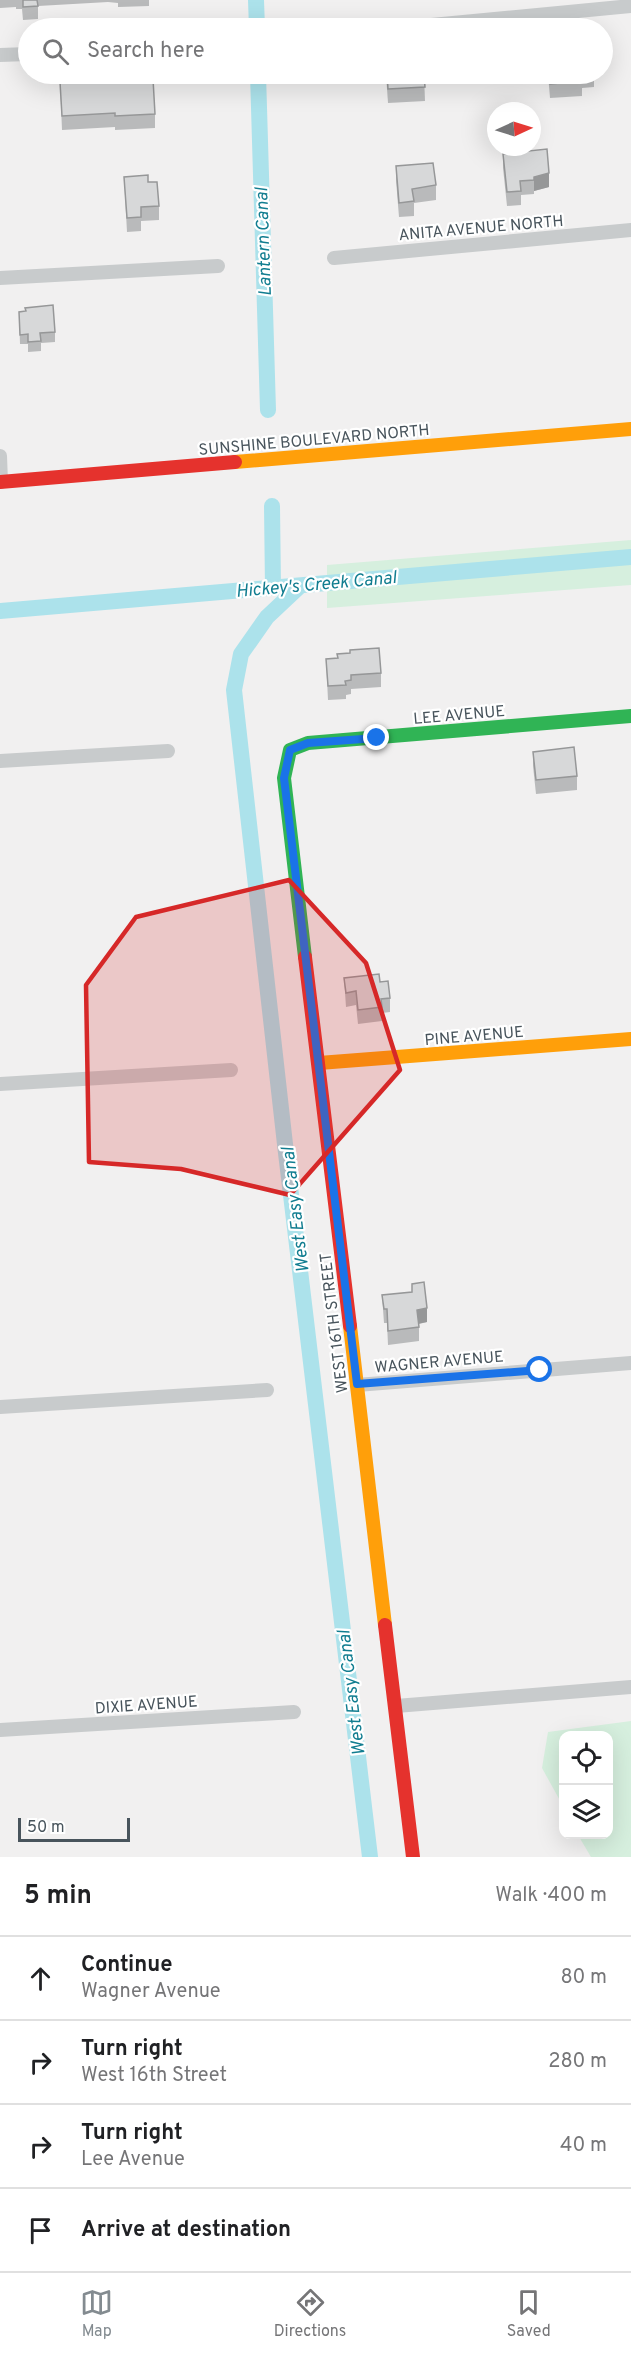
<!DOCTYPE html>
<html lang="en">
<head>
<meta charset="utf-8">
<style>
  :root { --surface:#fff; --page:#f6f6f6; --text:#202124; --muted:#757577; --line:#e0e0e0; --accent:#838b90 }
  body { margin:0; font-family:Overpass,sans-serif; background:var(--page); color:var(--text) }
  .controls { position:absolute; right:18px; bottom:18px; display:grid; overflow:hidden; border-radius:12px; box-shadow:0 6px 24px #0002 }
  .controls button { width:54px; height:54px; display:grid; place-items:center; padding:0; border:0; border-bottom:2px solid var(--line); background:var(--surface); color:var(--text); font:30px sans-serif }
  .compass { position:absolute; left:487px; top:102px; width:54px; height:54px; border-radius:50%; background:var(--surface); box-shadow:0 6px 24px #0002; rotate:86deg }
  .scale { position:absolute; left:18px; bottom:15px; width:112px; box-sizing:border-box; padding-left:6px; border:3px solid #48545c; border-top:0; font-size:16px; line-height:21px; white-space:nowrap; color:#48545c; -webkit-text-stroke:4px #fff; paint-order:stroke }
  .stop { position:absolute; width:18px; height:18px; margin:-14px; border:4px solid #1a73e8; border-radius:50%; background:#fff }
  .stop.end { background:#1a73e8; border-color:#fff; box-shadow:0 2px 6px #0008 }
  .list { margin:0; padding:0; list-style:none }
  h2 { display:flex; justify-content:space-between; align-items:center; height:78px; margin:0; padding:0 24px; font-size:26px }
  h2 small { font-size:20px; font-weight:400; color:var(--muted) }
  .list li { display:grid; grid-template-columns:39px 1fr auto; gap:18px; align-items:center; box-sizing:border-box; height:84px; padding:0 24px; border-top:2px solid var(--line) }
  .list b { display:block; font-size:22px; white-space:nowrap }
  .list p { margin:0; font-size:20px; white-space:nowrap; color:var(--muted) }
  .list em { font-size:20px; font-style:normal; color:var(--muted) }
  .icon { flex:none; width:33px; height:33px; fill:none; stroke:currentColor; stroke-width:2; stroke-linecap:round; stroke-linejoin:round }
  .map { position:relative; flex:none; width:631px; height:1857px; overflow:hidden }
  .search { position:absolute; background:var(--surface); box-shadow:0 6px 24px #0002; left:18px; right:18px; top:18px; height:66px; display:flex; align-items:center; gap:15px; box-sizing:border-box; padding:0 21px; border-radius:33px; color:var(--muted); font-size:22px }
  .sheet { height:414px; background:var(--surface) }
  nav { display:flex; justify-content:space-around; align-items:center; box-sizing:border-box; height:84px; border-top:2px solid var(--line); background:var(--surface); font-size:16px; color:var(--muted) }
  nav a { display:grid; justify-items:center; gap:3px }
  nav .on { color:var(--accent) }
  .map>svg:first-child { display:block }
</style>
</head>
<body>
<div class="map">
<svg width="631" height="1857" viewBox="0 0 631 1857">
  <rect width="100%" height="100%" fill="#f1f0f0"/>
  <g fill="#d6efde">
    <path d="M631,540V585L327,608V565Z"/>
    <path d="M631,1721V1857H591L578,1835L608,1834V1736H564L563,1806L542,1768L548,1732Z"/>
  </g>
  <g fill="none" stroke-linecap="round" stroke-linejoin="round">
    <g stroke="#ace2eb" stroke-width="16">
      <path d="M256,0L257,28"/>
      <path d="M258,74L268,410"/>
      <path d="M272,506L273,588"/>
      <path d="M300,586L267,617L241,654L234,690L286,1153L370,1857"/>
      <path d="M0,611L631,557"/>
    </g>
    <g stroke="#c8cbcc" stroke-width="14">
      <path d="M400,28L631,6"/>
      <path d="M0,55L28,54"/>
      <path d="M334,258L631,230"/>
      <path d="M0,278L218,266"/>
      <path d="M0,456L1,482"/>
      <path d="M0,761L168,751"/>
      <path d="M0,1084L231,1070"/>
      <path d="M357,1385L631,1363"/>
      <path d="M0,1407L267,1390"/>
      <path d="M396,1706L631,1687"/>
      <path d="M0,1730L294,1712"/>
    </g>
    <path stroke="#30b455" stroke-width="14" d="M305,957L284,778L290,750L308,743L631,716"/>
    <g stroke="#ff9f0a" stroke-width="14">
      <path d="M235,462L631,429"/>
      <path d="M319,1063L631,1039"/>
      <path d="M350,1326L385,1625"/>
    </g>
    <g stroke="#e5322d" stroke-width="14">
      <path d="M0,482L235,462"/>
      <path d="M305,957L350,1326"/>
      <path d="M385,1625L413,1857"/>
    </g>
  </g>
  <g fill="#b9babb">
    <path d="M0,0H149V6L118,7V3L108,2L38,6V19L23,20L22,9H16V7L0,8Z"/>
    <path d="M386,74H424L425,101L388,103Z"/>
    <path d="M548,74H594V87L582,88V96L550,98Z"/>
    <path d="M60,82H100L155,114V128L115,130V127L62,130Z"/>
    <path d="M529,151L549,187L534,191V194L521,195V205L507,206L503,168V154Z"/>
    <path d="M396,166L436,185V200L414,203V216L399,217L396,180Z"/>
    <path d="M124,177L148,182L159,206V220L141,221V231L127,232Z"/>
    <path d="M19,312L55,332V342L41,343V351L28,352V344H20Z"/>
    <path d="M326,659L381,673V687L351,689V694L346,695V699L328,700Z"/>
    <path d="M533,752L577,776V790L536,794L533,766Z"/>
    <path d="M344,978L380,982L390,998V1012L382,1013V1021L358,1024L356,1005L346,1007Z"/>
    <path d="M412,1284L427,1322L419,1324V1341L388,1345L387,1323H384L382,1295L412,1292Z"/>
  </g>
  <g fill="#969798">
    <path d="M549,173V187L534,191V177Z"/>
    <path d="M427,1308V1322L417,1324V1310Z"/>
  </g>
  <g fill="#d7d8d9" stroke="#969798" stroke-width="1.5">
    <path d="M23,0H37L38,6L23,7Z"/>
    <path d="M387,74H424L425,87L388,89Z"/>
    <path d="M549,74H590H582V81L550,84Z"/>
    <path d="M100,79V82L153,79L155,114L115,116V113L62,116L60,82Z"/>
    <path d="M515,147H529V151L547,149L549,173L534,177V180L520,181L521,191L507,192L503,154L511,153Z"/>
    <path d="M433,163L436,185L412,189L414,201L399,203L396,166Z"/>
    <path d="M148,175V182H157L159,206L141,207V217L127,218L124,177Z"/>
    <path d="M53,305L55,332L40,333L41,341L28,342V334L20,335L19,312L26,311L25,308Z"/>
    <path d="M379,648L381,673L351,675V680L345,681L346,685L328,686L326,659L338,658L337,654L350,653V650Z"/>
    <path d="M574,747L577,776L536,780L533,752Z"/>
    <path d="M379,974L380,982L388,981L390,998L381,999L382,1007L358,1010L356,991L346,993L344,978Z"/>
    <path d="M424,1282L427,1308L417,1310L419,1327L388,1331L387,1309H384L382,1295L412,1292V1284Z"/>
  </g>
  <g fill="none" stroke-linecap="round" stroke-linejoin="round">
    <path stroke="#1a73e8" stroke-width="8" d="M377,738L308,743L290,750L284,778L357,1384L540,1370"/>
  </g>
  <path fill="#d62828" fill-opacity="0.2" stroke="#d62828" stroke-width="4.5" stroke-linejoin="round" d="M289,880L366,963L400,1070L290,1195L181,1169L89,1162L86,985L136,917Z"/>
  <g text-anchor="middle" stroke-width="4.5" stroke-linejoin="round" paint-order="stroke">
    <g font-size="16" fill="#48545c" stroke="#fff">
      <text transform="translate(481 227) rotate(-5)" y="6">ANITA AVENUE NORTH</text>
      <text transform="translate(314 439) rotate(-5)" y="6">SUNSHINE BOULEVARD NORTH</text>
      <text transform="translate(459 714) rotate(-5)" y="6">LEE AVENUE</text>
      <text transform="translate(474 1035) rotate(-5)" y="6">PINE AVENUE</text>
      <text transform="translate(333 1323) rotate(-97)" y="6">WEST 16TH STREET</text>
      <text transform="translate(439 1361) rotate(-5)" y="6">WAGNER AVENUE</text>
      <text transform="translate(146 1704) rotate(-4)" y="6">DIXIE AVENUE</text>
    </g>
    <g font-size="18" font-style="italic" fill="#117d90" stroke="#fff">
      <text transform="translate(263 242) rotate(-92)" y="6">Lantern Canal</text>
      <text transform="translate(316 584) rotate(-5)" y="6">Hickey's Creek Canal</text>
      <text transform="translate(295 1210) rotate(-97)" y="6">West Easy Canal</text>
      <text transform="translate(351 1693) rotate(-97)" y="6">West Easy Canal</text>
    </g>
  </g>
</svg>
<div class="controls">
<button><svg class="icon" aria-label="locate" viewBox="0 0 24 24"><circle cx="12" cy="12" r="6"/><path d="M12 2v4M12 18v4M2 12h4M18 12h4"/></svg></button>
<button><svg class="icon" aria-label="layers" viewBox="0 0 24 24"><path d="M12 4l9 5-9 5-9-5zM3 14l9 5 9-5"/></svg></button>
</div>
<svg class="compass" viewBox="-18 -18 36 36"><path d="M0-13l5 13h-10z" fill="#e53935"/><path d="M0 13l5-13h-10z" fill="#757577"/></svg>
<div class="scale">50 m</div>
<div class="stop" style="left:540px;top:1370px"></div>
<div class="stop end" style="left:377px;top:738px"></div>
<div class="search"><svg class="icon" aria-label="search" viewBox="0 0 24 24"><circle cx="10" cy="10" r="6"/><path d="M15 15l6 6"/></svg>Search here</div>
</div>
<section class="sheet">
<h2>5 min<small>Walk · 400 m</small></h2>
<ul class="list">
<li><svg class="icon" aria-label="ahead" viewBox="0 0 24 24"><path d="M12 20V5M6 11l6-6 6 6"/></svg><div><b>Continue</b><p>Wagner Avenue</p></div><em>80 m</em></li>
<li><svg class="icon" aria-label="right" viewBox="0 0 24 24"><path d="M7 20v-9h11M14 6l5 5-5 5"/></svg><div><b>Turn right</b><p>West 16th Street</p></div><em>280 m</em></li>
<li><svg class="icon" aria-label="right" viewBox="0 0 24 24"><path d="M7 20v-9h11M14 6l5 5-5 5"/></svg><div><b>Turn right</b><p>Lee Avenue</p></div><em>40 m</em></li>
<li><svg class="icon" aria-label="arrive" viewBox="0 0 24 24"><path d="M6 21V4h12l-3 4 3 4H6"/></svg><div><b>Arrive at destination</b></div></li>
</ul>
</section>
<nav>
<a class="on"><svg class="icon" aria-label="map" viewBox="0 0 24 24"><path d="M3 6l6-2 6 2 6-2v14l-6 2-6-2-6 2zM9 4v14M15 6v14"/></svg>Map</a>
<a><svg class="icon" aria-label="directions" viewBox="0 0 24 24"><path d="M12 3l9 9-9 9-9-9zM9 14v-3h6M13 9l2 2-2 2"/></svg>Directions</a>
<a><svg class="icon" aria-label="saved" viewBox="0 0 24 24"><path d="M7 4h10v16l-5-4-5 4z"/></svg>Saved</a>
</nav>
</body>
</html>
